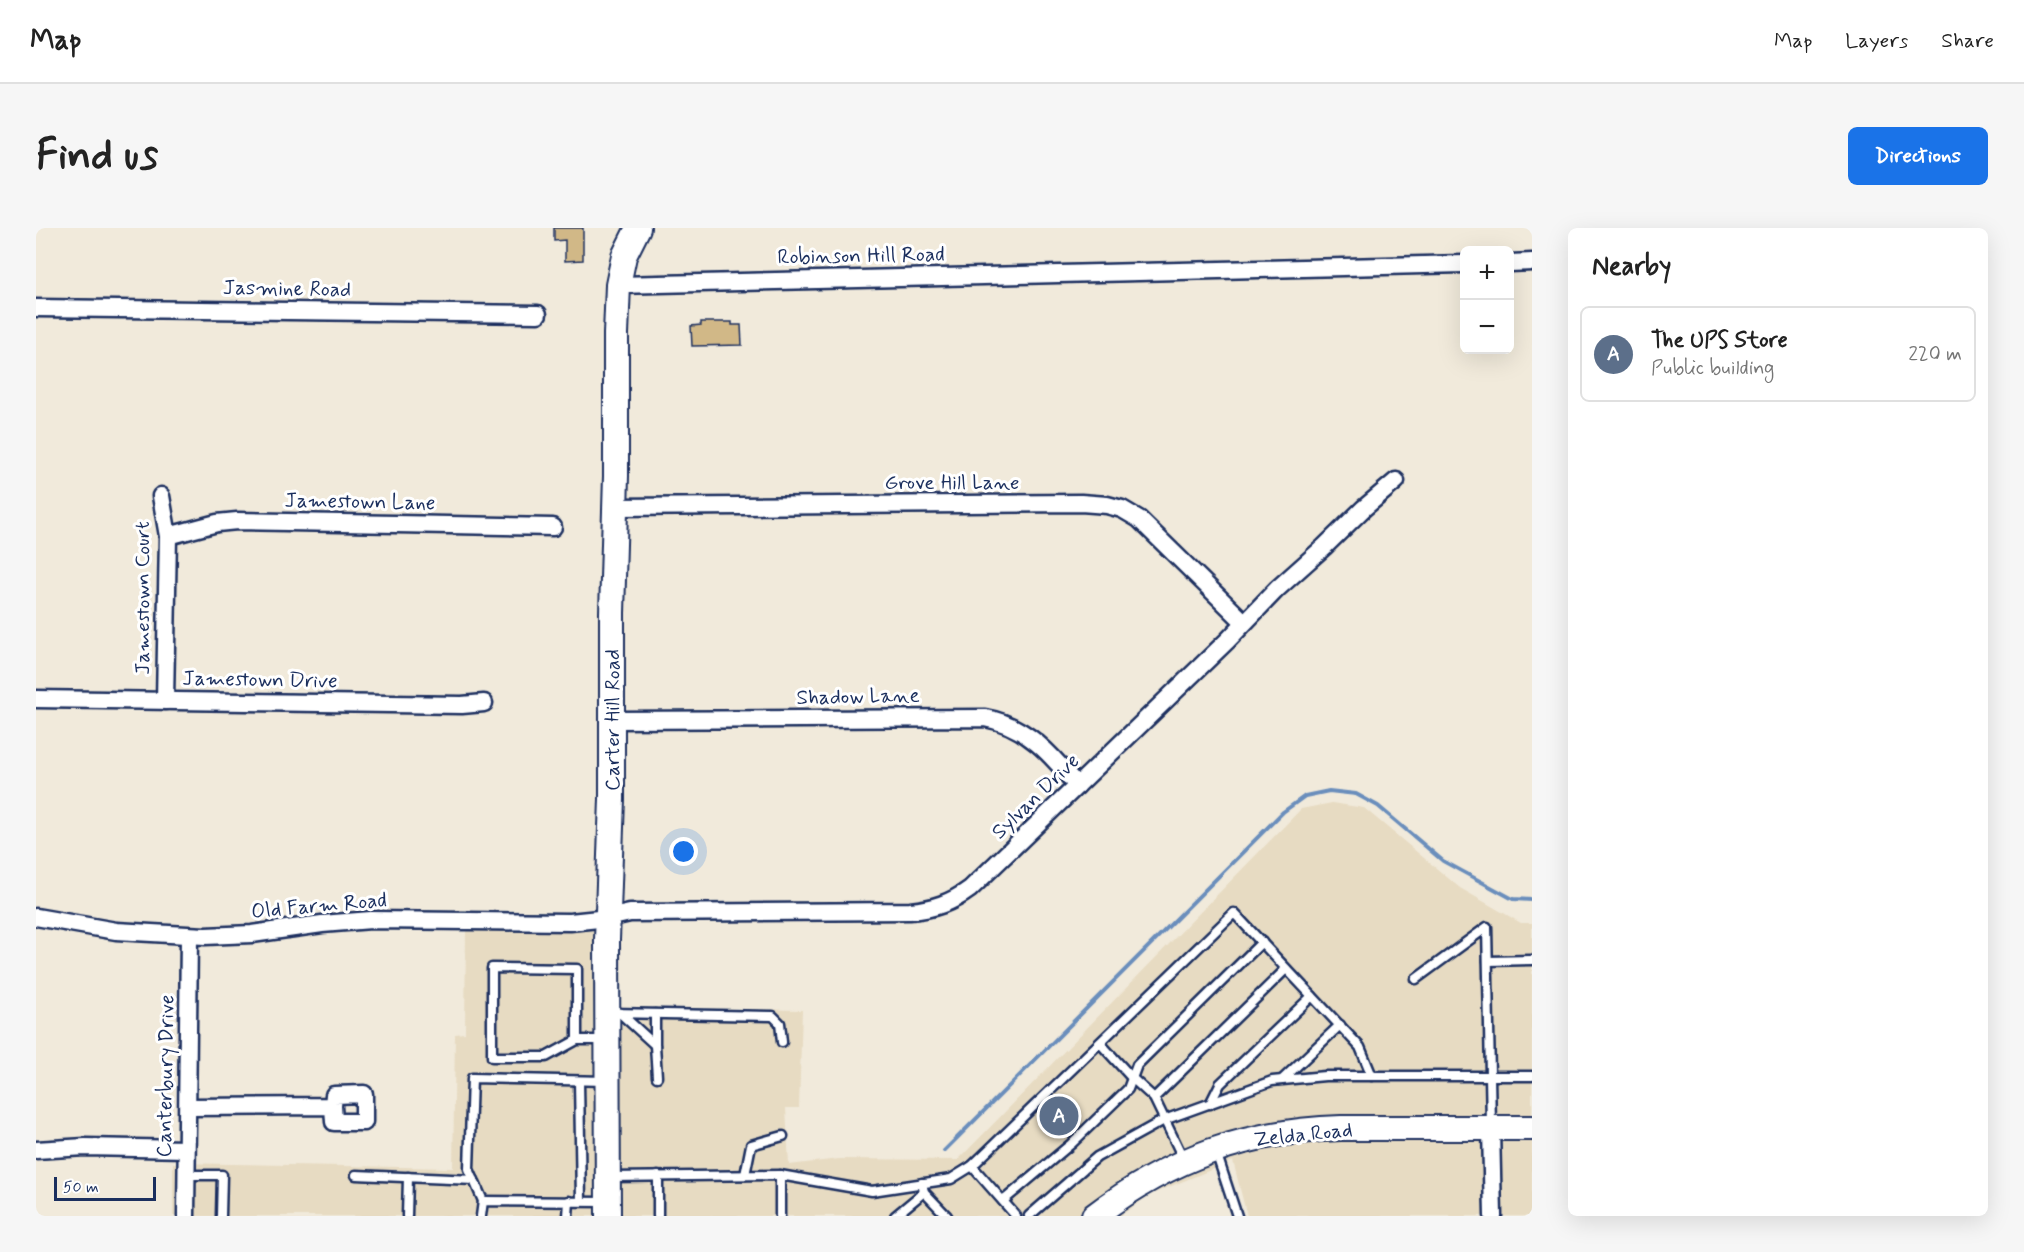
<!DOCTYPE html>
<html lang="en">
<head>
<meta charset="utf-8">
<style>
  :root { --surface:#fff; --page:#f6f6f6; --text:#222; --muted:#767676; --line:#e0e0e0; --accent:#1a73e8 }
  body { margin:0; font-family:Mynerve,sans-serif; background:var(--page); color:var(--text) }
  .controls { position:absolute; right:18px; top:18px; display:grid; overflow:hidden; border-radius:9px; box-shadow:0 6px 24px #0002 }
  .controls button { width:54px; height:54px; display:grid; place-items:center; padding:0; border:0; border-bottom:2px solid var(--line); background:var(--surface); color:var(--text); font:30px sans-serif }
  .scale { position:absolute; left:18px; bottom:15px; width:102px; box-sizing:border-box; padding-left:6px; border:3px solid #1b2f5e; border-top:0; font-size:16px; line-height:21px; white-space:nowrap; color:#1b2f5e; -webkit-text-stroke:4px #fff; paint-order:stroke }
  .you { position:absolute; left:648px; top:624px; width:21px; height:21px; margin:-15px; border:4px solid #fff; border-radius:50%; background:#1a73e8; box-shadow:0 0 0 9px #1a73e833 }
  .badge { display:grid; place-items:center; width:39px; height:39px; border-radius:50%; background:var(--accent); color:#fff; font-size:20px; font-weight:700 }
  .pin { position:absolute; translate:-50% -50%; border:3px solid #fff; box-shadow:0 2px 6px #0006 }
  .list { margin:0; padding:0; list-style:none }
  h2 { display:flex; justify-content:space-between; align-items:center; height:78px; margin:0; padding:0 24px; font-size:26px }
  h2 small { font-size:20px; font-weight:400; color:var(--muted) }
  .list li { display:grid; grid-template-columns:39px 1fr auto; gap:18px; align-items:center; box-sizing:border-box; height:96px; margin:0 12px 12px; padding:0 12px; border:2px solid var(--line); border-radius:9px }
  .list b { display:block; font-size:22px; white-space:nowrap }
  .list p { margin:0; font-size:20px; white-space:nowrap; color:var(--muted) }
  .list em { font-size:20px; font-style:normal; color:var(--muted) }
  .map { position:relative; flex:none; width:1496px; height:988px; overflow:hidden; border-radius:9px }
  header { display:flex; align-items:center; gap:36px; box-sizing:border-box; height:84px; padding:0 30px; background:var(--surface); border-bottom:2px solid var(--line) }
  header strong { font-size:28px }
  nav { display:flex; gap:33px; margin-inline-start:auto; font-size:21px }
  .intro { display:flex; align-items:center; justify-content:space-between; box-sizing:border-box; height:144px; padding:0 36px }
  h1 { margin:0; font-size:42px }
  .button { padding:15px 27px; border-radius:9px; background:var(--accent); color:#fff; font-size:21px; font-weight:700 }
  main { display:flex; gap:36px; padding:0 36px }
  aside { flex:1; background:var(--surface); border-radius:9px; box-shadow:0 6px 24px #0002 }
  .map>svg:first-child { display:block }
</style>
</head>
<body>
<header>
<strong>Map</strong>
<nav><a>Map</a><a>Layers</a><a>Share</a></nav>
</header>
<div class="intro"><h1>Find us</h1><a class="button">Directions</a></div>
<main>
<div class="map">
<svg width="1496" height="988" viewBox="0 0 1496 988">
  <rect width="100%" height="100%" fill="#f1eadb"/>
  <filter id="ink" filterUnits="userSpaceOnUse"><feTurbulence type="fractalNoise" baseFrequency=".0167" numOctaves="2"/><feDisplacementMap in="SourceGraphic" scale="12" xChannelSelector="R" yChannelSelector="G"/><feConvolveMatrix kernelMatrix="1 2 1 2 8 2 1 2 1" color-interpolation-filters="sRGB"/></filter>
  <g filter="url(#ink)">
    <path fill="#e7dbc2" d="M1296,575L1328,580L1424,660L1485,695H1496V988H1211L1197,933L1113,967L1084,988H137V935L417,940L419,806L429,805L430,701L559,702L560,779L766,782L763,880H750L753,937L803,931L922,932L1265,581Z"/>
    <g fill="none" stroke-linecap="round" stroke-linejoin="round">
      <path stroke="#6b8ebc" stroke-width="4" d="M908,923L1247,584L1269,568L1293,563L1320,566L1342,578L1407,633L1477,671L1496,672"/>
    </g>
    <g fill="#d1b887" stroke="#1b2f5e" stroke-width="1.5">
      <path d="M518,0H547V32L529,33V12L518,13Z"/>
      <path d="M665,94H696V97H705L706,117L656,118L655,98L665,97Z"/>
    </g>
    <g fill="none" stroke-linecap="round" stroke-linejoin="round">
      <defs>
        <g id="lane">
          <path d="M1452,733L1496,732"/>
          <path d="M1380,751L1451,699L1455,897"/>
          <path d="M575,785L737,788L744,795L746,814"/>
          <path d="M584,785L619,817"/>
          <path d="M619,786V817L621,849"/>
          <path d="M541,812V741L456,740V829H510L541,812H570"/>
          <path d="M1064,815L1096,850L1118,870L1148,932"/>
          <path d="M1247,851L1304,797"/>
          <path d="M543,853L545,973"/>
          <path d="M1118,870L1250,741"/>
          <path d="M1174,876L1184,856L1276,768"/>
          <path d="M1180,924L1201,988"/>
          <path d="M936,938L980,988"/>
          <path d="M150,947H186L185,988"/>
          <path d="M320,947L438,952"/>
          <path d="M709,947L715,917L747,908"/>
          <path d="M622,948V988"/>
          <path d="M575,949L744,947L836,963L915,951L936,938L1198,685L1324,819L1336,848"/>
          <path d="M886,955L888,964L911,988"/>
          <path d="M447,973L433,941L436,850L571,853"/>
          <path d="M967,973L1035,916L1092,861L1101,837L1226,714"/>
          <path d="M371,988L372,949"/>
          <path d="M445,988L447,973L571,974"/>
          <path d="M532,988L533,973"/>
          <path d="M744,988V947"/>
          <path d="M859,988L888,964"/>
          <path d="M993,988L1061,929L1128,892L1236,853L1289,848H1496"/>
        </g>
        <g id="street">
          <path d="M1474,35L1496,34"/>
          <path d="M582,57L1428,36"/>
          <path d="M0,80L502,86"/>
          <path d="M125,268L132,308L129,473"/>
          <path d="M579,279L1045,275L1071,277L1086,281L1103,291L1208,394"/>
          <path d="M132,308L181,295L201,293L517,299"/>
          <path d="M0,471L426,477L448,475"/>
          <path d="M576,492L949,490C990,497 1017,528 1041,558"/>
          <path d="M0,689L80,703L169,708L216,706L286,696L335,692L534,694L572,690L594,685L874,683C897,681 915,675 934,661L1192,412L1241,361L1288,319L1328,280L1360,253"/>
          <path d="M152,879L297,878L298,867L328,866V894H298L297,878"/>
          <path d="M1455,901L1457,988"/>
          <path d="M0,922L49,919L150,921"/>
          <path d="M150,988L153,708"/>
        </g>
        <g id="secondary">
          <path d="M572,988L571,712L576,571V385L580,248V106L582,57L588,28L602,0"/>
          <path d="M1058,988C1134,930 1210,903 1305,900H1496"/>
        </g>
      </defs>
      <use href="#lane" stroke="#1b2f5e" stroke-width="13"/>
      <use href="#street" stroke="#1b2f5e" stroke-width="21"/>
      <use href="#secondary" stroke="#1b2f5e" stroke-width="28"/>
      <use href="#lane" stroke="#fff" stroke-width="8"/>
      <use href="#street" stroke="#fff" stroke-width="16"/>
      <use href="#secondary" stroke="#fff" stroke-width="24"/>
    </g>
  </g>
  <g text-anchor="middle" stroke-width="6" stroke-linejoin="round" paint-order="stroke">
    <g font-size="21" fill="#1b2f5e" stroke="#fff">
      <text transform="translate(825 27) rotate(-1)" y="7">Robinson Hill Road</text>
      <text transform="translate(251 60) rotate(1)" y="7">Jasmine Road</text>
      <text x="916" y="261">Grove Hill Lane</text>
      <text transform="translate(324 273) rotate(1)" y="7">Jamestown Lane</text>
      <text transform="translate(106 370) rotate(-90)" y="7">Jamestown Court</text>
      <text transform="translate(224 451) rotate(1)" y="7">Jamestown Drive</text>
      <text transform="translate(822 468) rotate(-1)" y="7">Shadow Lane</text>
      <text transform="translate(576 492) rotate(-90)" y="7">Carter Hill Road</text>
      <text transform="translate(999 568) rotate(-44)" y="7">Sylvan Drive</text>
      <text transform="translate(283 677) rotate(-5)" y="7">Old Farm Road</text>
      <text transform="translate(129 848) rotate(-89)" y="7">Canterbury Drive</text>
      <text transform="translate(1267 906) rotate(-6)" y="7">Zelda Road</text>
    </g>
  </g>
</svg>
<div class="controls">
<button>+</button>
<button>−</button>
</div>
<div class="scale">50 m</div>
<div class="you"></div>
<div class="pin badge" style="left:1023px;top:888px;background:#5c6f8a">A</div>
</div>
<aside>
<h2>Nearby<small></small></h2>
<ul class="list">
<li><span class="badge" style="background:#5c6f8a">A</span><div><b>The UPS Store</b><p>Public building</p></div><em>220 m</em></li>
</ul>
</aside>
</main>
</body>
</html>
